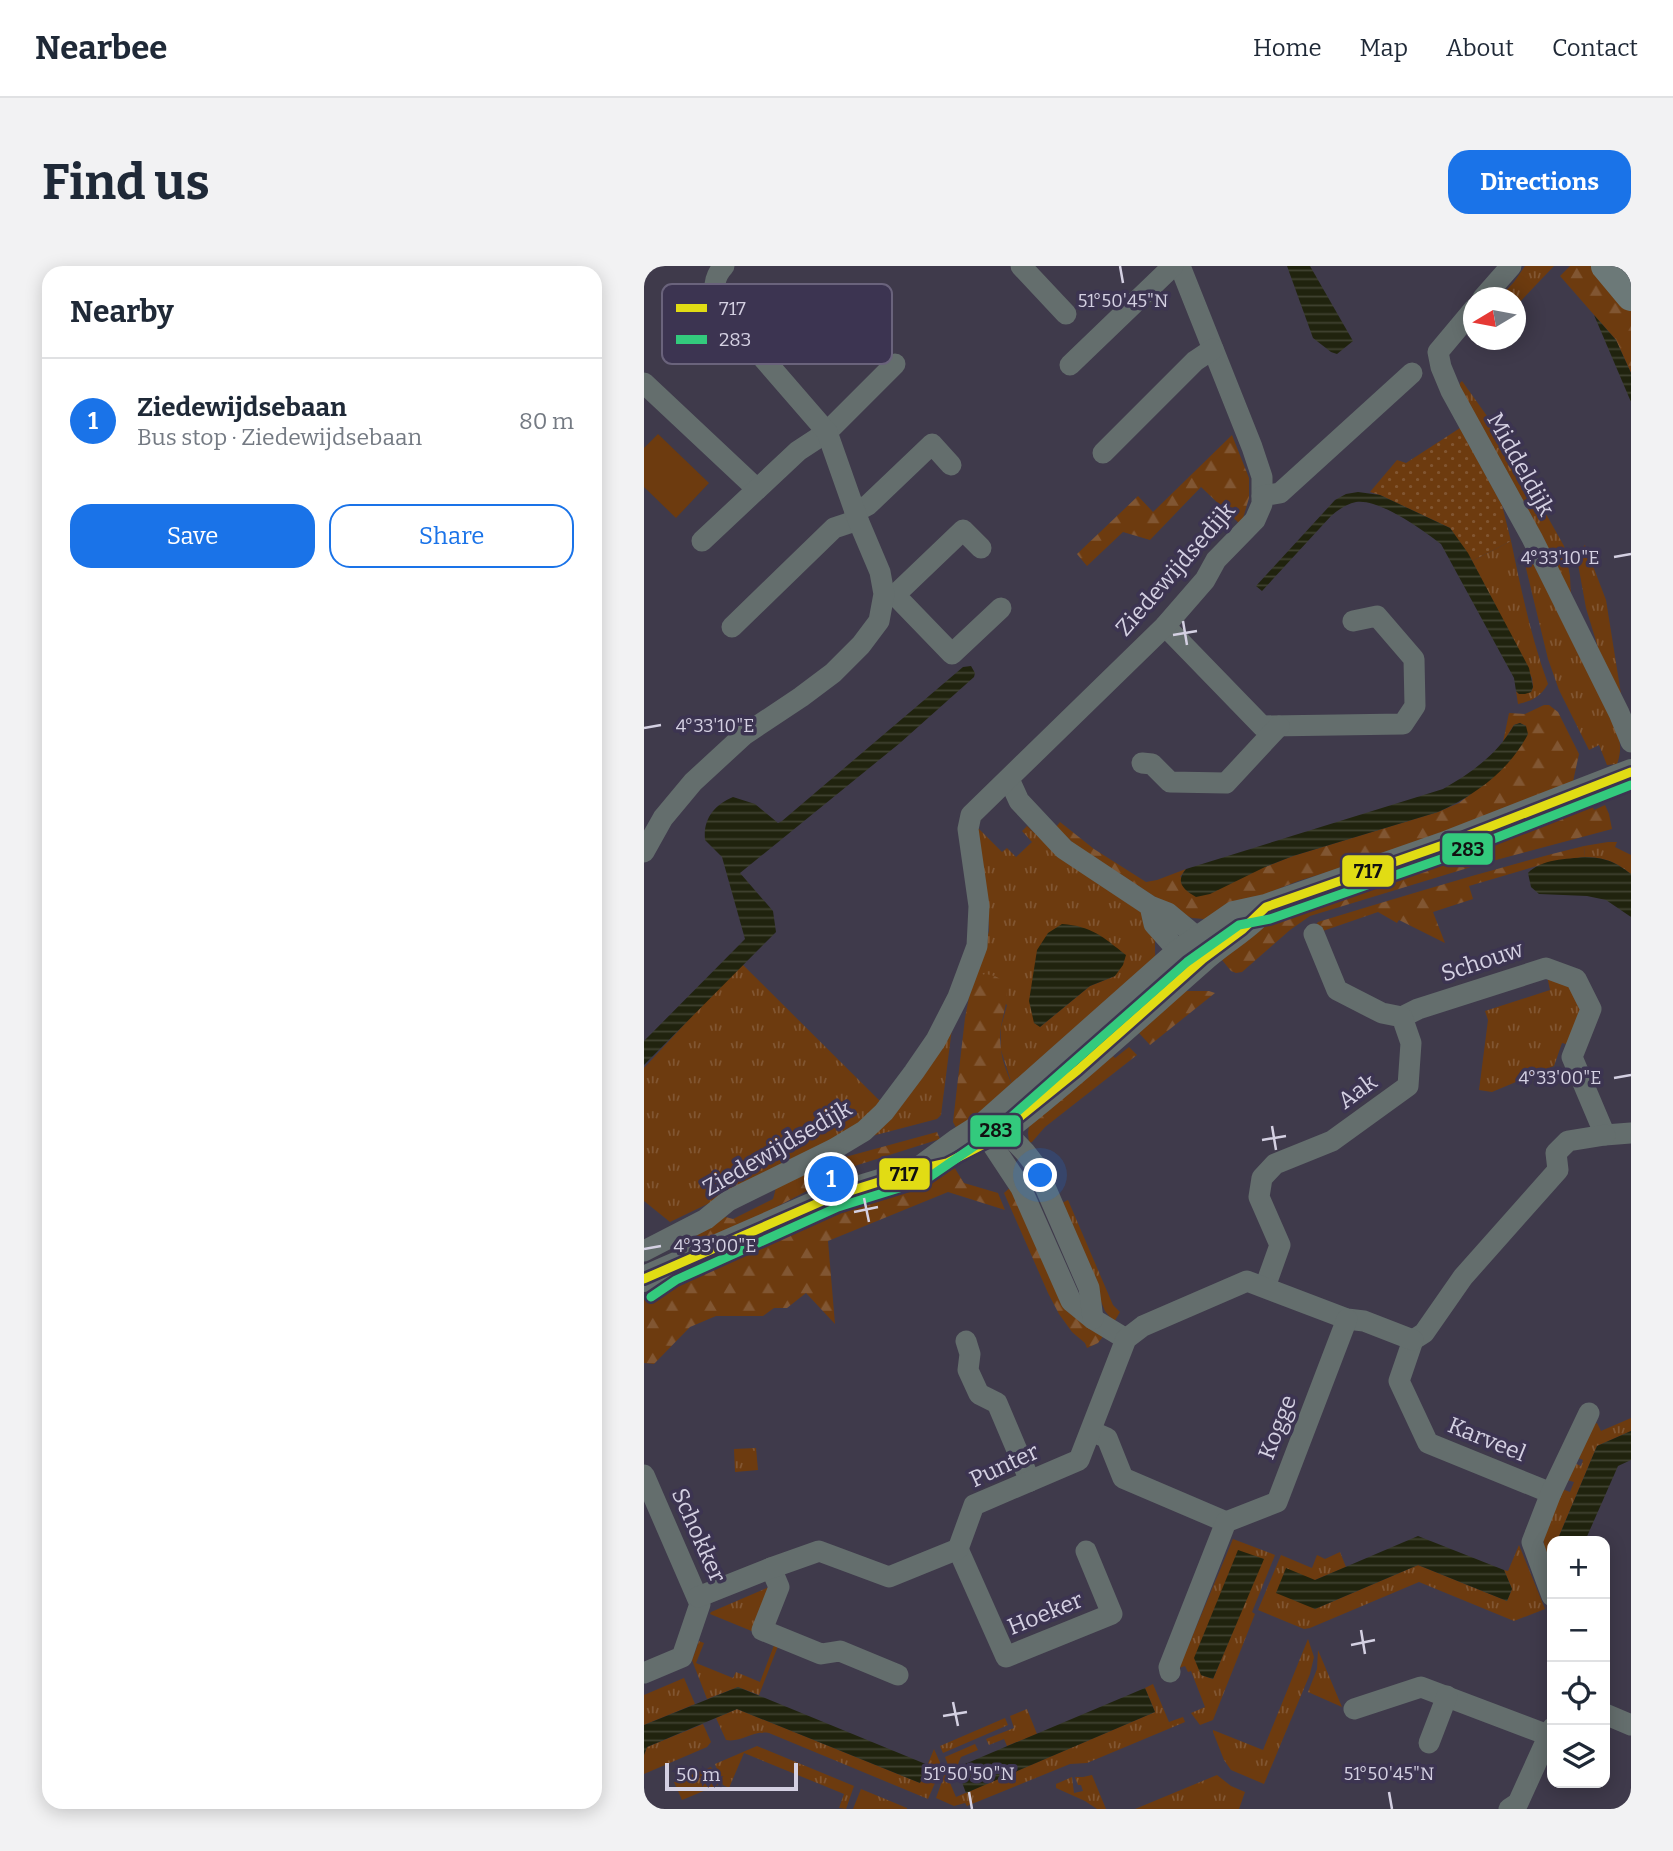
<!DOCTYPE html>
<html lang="en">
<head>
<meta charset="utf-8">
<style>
  :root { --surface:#fff; --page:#f2f2f3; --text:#1f2937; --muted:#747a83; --line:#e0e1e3; --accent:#1a73e8 }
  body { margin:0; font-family:Bitter,serif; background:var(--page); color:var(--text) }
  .controls { position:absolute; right:21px; bottom:21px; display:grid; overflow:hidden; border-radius:14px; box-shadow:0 4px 18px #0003 }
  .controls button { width:63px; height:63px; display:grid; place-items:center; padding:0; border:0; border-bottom:2px solid var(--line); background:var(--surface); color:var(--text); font:35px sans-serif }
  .compass { position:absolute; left:819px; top:21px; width:63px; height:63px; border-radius:50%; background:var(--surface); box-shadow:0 4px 18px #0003; rotate:260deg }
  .scale { position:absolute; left:21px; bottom:18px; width:133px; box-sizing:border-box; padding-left:7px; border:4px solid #d4d0e2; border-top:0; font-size:19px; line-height:24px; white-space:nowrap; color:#d4d0e2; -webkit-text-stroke:5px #3c3451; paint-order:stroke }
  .you { position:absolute; left:397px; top:910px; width:24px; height:24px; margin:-18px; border:5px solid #fff; border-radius:50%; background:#1a73e8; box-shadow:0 0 0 10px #1a73e833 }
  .badge { display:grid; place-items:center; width:46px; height:46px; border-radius:50%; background:var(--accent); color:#fff; font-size:23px; font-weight:700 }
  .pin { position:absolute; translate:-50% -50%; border:4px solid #fff; box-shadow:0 2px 7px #0006 }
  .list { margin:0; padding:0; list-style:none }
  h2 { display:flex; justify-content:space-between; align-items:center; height:91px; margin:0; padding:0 28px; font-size:30px }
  h2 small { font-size:23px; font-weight:400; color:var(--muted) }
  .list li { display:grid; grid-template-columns:46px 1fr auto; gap:21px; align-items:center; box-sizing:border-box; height:126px; padding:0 28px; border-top:2px solid var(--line) }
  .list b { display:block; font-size:26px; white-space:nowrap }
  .list p { margin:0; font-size:23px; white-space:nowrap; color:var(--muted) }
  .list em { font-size:23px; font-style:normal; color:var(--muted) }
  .actions { display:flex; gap:14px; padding:21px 28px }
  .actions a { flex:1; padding:16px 0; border:2px solid var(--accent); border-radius:21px; text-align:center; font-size:24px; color:var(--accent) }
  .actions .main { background:var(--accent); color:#fff }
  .icon { flex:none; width:38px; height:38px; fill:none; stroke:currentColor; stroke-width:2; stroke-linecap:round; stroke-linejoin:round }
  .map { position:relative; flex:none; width:987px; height:1543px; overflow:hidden; border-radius:21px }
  header { display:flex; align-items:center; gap:42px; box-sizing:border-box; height:98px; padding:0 35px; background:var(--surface); border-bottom:2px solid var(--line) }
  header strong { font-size:33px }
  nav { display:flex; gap:38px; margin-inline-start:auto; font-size:24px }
  .intro { display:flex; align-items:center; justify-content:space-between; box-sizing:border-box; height:168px; padding:0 42px }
  h1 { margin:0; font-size:49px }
  .button { padding:18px 32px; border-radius:21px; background:var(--accent); color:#fff; font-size:24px; font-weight:700 }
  main { display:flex; gap:42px; padding:0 42px }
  aside { flex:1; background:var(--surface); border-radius:21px; box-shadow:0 4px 18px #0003 }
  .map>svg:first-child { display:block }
</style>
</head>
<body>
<header>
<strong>Nearbee</strong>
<nav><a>Home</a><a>Map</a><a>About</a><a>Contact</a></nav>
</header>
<div class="intro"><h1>Find us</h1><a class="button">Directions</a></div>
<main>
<aside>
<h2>Nearby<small></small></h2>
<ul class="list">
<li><span class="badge">1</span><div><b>Ziedewijdsebaan</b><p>Bus stop · Ziedewijdsebaan</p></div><em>80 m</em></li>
</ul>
<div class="actions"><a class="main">Save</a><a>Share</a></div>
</aside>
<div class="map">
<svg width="987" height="1543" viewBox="0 0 987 1543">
  <defs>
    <pattern id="grass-tufts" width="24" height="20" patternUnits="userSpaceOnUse" patternTransform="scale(1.75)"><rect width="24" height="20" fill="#6d3b0f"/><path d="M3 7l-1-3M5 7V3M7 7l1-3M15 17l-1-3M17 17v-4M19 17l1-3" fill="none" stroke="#815632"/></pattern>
    <pattern id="forest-firs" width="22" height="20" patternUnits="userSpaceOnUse" patternTransform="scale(1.75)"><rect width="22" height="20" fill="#6d3b0f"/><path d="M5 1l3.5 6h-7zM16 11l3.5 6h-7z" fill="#815632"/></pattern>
    <pattern id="garden-dots" width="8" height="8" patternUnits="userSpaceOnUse" patternTransform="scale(1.75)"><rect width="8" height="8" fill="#6d3b0f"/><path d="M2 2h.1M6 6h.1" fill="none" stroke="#815632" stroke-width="1.8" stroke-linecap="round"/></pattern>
    <pattern id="water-rules" width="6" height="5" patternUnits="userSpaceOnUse" patternTransform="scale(1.75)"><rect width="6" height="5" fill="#20230e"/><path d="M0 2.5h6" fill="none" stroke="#404231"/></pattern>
  </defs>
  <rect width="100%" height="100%" fill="#3f3a4b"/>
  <g fill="url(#grass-tufts)" fill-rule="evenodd">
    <path d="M881,0H910L872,40V32L856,31L870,16Z"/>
    <path d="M818,115L843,150L880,209L920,280L926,310L927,330L815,126L816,117Z"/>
    <path d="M867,275C877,323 887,371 904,418C896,431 888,435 874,438L872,425L875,428L887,426L889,421L888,412L828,295Z"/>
    <path d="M941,279L962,334L977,428L959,398L942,342L932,287Z"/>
    <path d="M883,286L964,442C972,462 981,477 973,498L963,499L955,479L945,484L915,424L904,393L880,294Z"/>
    <path d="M332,560L358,586L363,582L372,591L388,576L378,565L383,560L419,593L500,648L511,668V691L370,825L357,784V761L363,739L332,711L345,665L344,632ZM404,667L471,710L446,720L396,761Z"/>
    <path d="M964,576H973L971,581L987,589V608C970,595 962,592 941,591L940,580Z"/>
    <path d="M97,697L238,837L209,868L26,956L0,935V802Z"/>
    <path d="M903,710L928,719L939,746L926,779L918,777L910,800L848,826L835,824L844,754L841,745L906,724Z"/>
    <path d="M308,762L297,849L293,853L228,870Z"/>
    <path d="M424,934L469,1039L476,1046L470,1056L461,1045L416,938Z"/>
    <path d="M987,1152V1165L953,1180L913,1275H908L907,1292L908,1293V1304L899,1283L900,1276L897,1273L918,1223L926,1226L930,1216L923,1214L930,1197L937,1200L939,1194L932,1191L944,1160L953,1157L957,1165Z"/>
    <path d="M112,1182L114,1204L91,1206L90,1183Z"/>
    <path d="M589,1273L631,1289L608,1346L611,1348L569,1454L556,1459L547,1447L561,1441L547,1405L544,1406L541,1400L535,1402ZM610,1290L619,1293L569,1413L557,1409Z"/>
    <path d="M875,1279L901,1343L870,1355L775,1316L666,1362L660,1363L614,1344L637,1289L668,1302L673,1289L681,1293L696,1286L702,1301L671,1314V1343L774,1299L863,1335L868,1323L860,1304L864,1305Z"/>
    <path d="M125,1321L110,1366L66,1348L67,1346Z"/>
    <path d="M664,1373L670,1391L666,1408L620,1518L587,1504L580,1494L569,1466V1464L619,1484Z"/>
    <path d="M132,1374L136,1375L115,1429L94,1421L63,1433L48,1394L55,1375L60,1377L52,1397L89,1412L92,1406L116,1416Z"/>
    <path d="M674,1384L698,1441L664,1426L673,1403Z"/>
    <path d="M40,1412L51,1438L0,1459V1429Z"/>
    <path d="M509,1418L525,1456L539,1451L541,1456L443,1497L426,1498L323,1540L321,1537L310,1540L292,1532L304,1499L301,1491L331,1478L334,1484L317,1491L306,1517L312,1531L511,1446L501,1422Z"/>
    <path d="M93,1443L276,1517L290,1483L298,1501L284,1533L125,1467C109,1464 97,1477 82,1474L72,1452Z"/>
    <path d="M383,1443L393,1468L363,1480L360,1473L345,1479L342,1473L370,1462L366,1450Z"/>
    <path d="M361,1452L364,1459L299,1487L296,1480Z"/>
    <path d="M59,1458L67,1476L63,1481L0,1508V1489L3,1481Z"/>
    <path d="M113,1480L210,1520L202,1543L195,1542L200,1528L100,1487L85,1522L79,1519L71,1498Z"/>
    <path d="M67,1501L74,1519L38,1534L30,1516Z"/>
    <path d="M448,1509L462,1543H453L441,1535L412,1522V1518L428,1511L430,1527L439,1525L437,1519H434L431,1511H439Z"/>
    <path d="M573,1509L587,1520L601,1526L595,1543H491Z"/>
    <path d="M217,1523L263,1542V1543H209Z"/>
  </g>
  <g fill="url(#forest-firs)">
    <path d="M926,0H948L987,45V107L972,74L916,10Z"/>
    <path d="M588,169L605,212V232L597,259L557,221L506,274L479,266L443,300L433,288L494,230L509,246Z"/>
    <path d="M900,439H905L914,446L935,488L928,520L793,573L654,615L560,653L548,652L534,646L430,578L412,561L416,556L450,583L502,616L513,614L542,603L536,611L621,601L649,590L794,546L815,537L851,509L881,473L882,460L876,457L870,459L859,476L865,447L881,448Z"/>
    <path d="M946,533L950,544L961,539L965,548L968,563L837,598L666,650L646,664L598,706L592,707L587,705L574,689L639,645Z"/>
    <path d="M940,580L941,591L910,595L825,620L829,633L789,646L801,677L755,654L753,657L734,646L676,666L672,659L674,656C762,629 850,602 940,580Z"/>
    <path d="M341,708C375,712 360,740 357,761C356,767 356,776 357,783C358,797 366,812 370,825L315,867L309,856L321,752L326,726L332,711Z"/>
    <path d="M539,725H565L571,727L506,779L495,767Z"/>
    <path d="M485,781L493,789L401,861L388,876L385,877L384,867L385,860L469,790L471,792Z"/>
    <path d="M293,866L296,873L198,904L194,893Z"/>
    <path d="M192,893L194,902L178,907L180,916L96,960L30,990V982L32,976L78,950L89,953L129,933L132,922Z"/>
    <path d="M310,901L320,917L354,927L361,944L304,926L184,975L191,1058L162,1027L143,1042H130L119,1050H72L46,1061L10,1098L0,1097V1034L41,1010L160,952L286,910Z"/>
    <path d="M369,919L418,1031L461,1068L454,1077L443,1082L441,1077L428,1066L415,1048L404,1027L360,927Z"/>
  </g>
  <path fill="url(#garden-dots)" d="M816,162L858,239L867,275L828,295L806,262L736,229L726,226L753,194L762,197Z"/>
  <path fill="#6d3b0f" d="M14,168L65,217L32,252L0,221V182Z"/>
  <g fill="url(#water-rules)">
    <path d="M643,0H666L709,75L693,88L687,86L669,72Z"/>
    <path d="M950,49L972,74L987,107V136Z"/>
    <path d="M714,226L736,229L806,262L824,287L885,402L889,421L887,426L881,428H875L872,425L870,412L797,278C779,264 734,232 712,236C702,238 694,244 687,250L618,325L612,320L691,234L702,228Z"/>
    <path d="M327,400L331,407L330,411L256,477L96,607L129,645L132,666L0,799V775L101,673L78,591L61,574C59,553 70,539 89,531L111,538L134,557L138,555L319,401Z"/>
    <path d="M876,457L882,460L884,468C866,504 830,530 794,546L649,590L621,601L566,628L552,631C539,623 531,616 542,603L799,523C827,507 854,488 870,459Z"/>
    <path d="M941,591C962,592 970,595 987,608V651L962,634L943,630L895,628L887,621L884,607C897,593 923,593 941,591Z"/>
    <path d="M418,658C448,660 459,671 482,689L479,699L471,710L446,720L396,761L390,757L385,735L393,684L404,667Z"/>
    <path d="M987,1165V1194L974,1200L941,1275H913L953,1180Z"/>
    <path d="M774,1270L860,1304L868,1323L863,1335L774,1299L671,1343L632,1327L642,1302L671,1314Z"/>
    <path d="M594,1284L620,1293L569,1413L557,1409L550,1392Z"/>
    <path d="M94,1421L284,1499L276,1517L93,1443L3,1481L0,1489V1459Z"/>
    <path d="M501,1422L511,1446L322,1527L316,1511L321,1498Z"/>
  </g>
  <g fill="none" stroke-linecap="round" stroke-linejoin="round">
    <g stroke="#646e6d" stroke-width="21">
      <path d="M377,0L422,48"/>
      <path d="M536,0L608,181L618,211V230"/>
      <path d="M839,32L867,0"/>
      <path d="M830,43L794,86L797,101L807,125L888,272L975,447L987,476"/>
      <path d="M426,99L529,0"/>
      <path d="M0,117L113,223"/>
      <path d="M459,187L551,95L569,83"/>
      <path d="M211,246L224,239L288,178L307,199"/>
      <path d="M58,275L154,185L183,166L251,98"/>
      <path d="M337,282L319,264L251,329L308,388L357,342"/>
      <path d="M521,360L618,460L759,458L771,440L770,393L733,350L709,355"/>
      <path d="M88,361L190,262L214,254"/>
      <path d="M498,497L508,498L526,516L582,517L635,460"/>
      <path d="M365,513L375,535L420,583L506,640L524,647L554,672L559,693L535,686L510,658L506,640"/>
      <path d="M0,586L19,552L49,516L100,469L157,431L189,407L217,379L235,355L240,328L236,306L214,254L183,166L73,39C69,24 69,11 80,0"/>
      <path d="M758,751L774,743L902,702L932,713L947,743L928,791L961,869L987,867"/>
      <path d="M341,858L346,875L377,922L427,1035L449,1053L482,1073"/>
      <path d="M345,859L360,864L381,886L392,900L445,1022L449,1053"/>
      <path d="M0,985L62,953L84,935L190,883L220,865L240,846L270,806L292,774L314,731L333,680L335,640L324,563L327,549L521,360L561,314L572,294L611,254L618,238V230L636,227L768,107"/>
      <path d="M621,1021L636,979L615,931L618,912L631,898L688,875L764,820L767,777L758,751L738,747L693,724L670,668"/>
      <path d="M769,1074L780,1067L819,1011L914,904L912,887L924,875L961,869"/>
      <path d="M769,1074L755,1115L784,1177L907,1227"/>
      <path d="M322,1075L326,1088L324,1104L335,1128L353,1137L386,1215"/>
      <path d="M447,1165L463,1172L479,1212L582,1256"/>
      <path d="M0,1209L56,1338L38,1391L0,1407"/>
      <path d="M314,1283L362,1391L468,1348L442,1285"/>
      <path d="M127,1302L135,1321L118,1364L177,1388L196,1385L254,1409"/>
      <path d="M908,1330L888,1276L907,1227L945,1147"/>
      <path d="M54,1331L127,1302L175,1285L245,1311L314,1283L330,1239L435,1194L482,1073L499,1060L603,1015L703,1053L720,1055L769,1074"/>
      <path d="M526,1406L525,1401L582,1256L633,1236L703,1053"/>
      <path d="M710,1443L777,1421L904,1469"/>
      <path d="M961,1448L987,1459"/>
      <path d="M785,1477L803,1430"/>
      <path d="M865,1543L874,1537L908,1462"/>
    </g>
    <g stroke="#646e6d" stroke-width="26">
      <path d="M355,868C425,814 490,754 557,695C574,679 594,668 611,652"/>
      <path d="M276,903L314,875L341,858L535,686L590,648L622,641L799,579L987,506"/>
      <path d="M0,1013L190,930L292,899"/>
    </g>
    <path stroke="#6c7978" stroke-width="30" d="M962,0L987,30"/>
    <defs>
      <path id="bus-1" d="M0,1013L190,930L276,903L303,897L346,875L434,804L559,693L598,664L622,641L799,579L987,506"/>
      <path id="bus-2" d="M7,1031L32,1014L194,941L281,914L348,868L543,696L595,659L626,653L803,591L987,519"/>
    </defs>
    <use href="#bus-1" stroke="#3c3451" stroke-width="14"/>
    <use href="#bus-2" stroke="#3c3451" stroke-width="14"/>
    <use href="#bus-1" stroke="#e1dc14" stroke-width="9"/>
    <use href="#bus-2" stroke="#33ca7d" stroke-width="9"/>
  </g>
  <path fill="none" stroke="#d4d0e2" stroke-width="2.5" d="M476,0L479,17M970,291L987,288M539,355L543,379M529,369L553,365M0,462L17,459M970,812L987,809M628,860L632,884M618,874L642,870M220,932L225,956M210,946L234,941M0,983L17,980M717,1364L721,1388M707,1379L731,1374M309,1436L314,1460M299,1450L323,1446M325,1526L328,1543M745,1526L748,1543"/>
  <g text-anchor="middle" stroke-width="7" stroke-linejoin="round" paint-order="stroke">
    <g font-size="23" fill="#d4d0e2" stroke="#3c3451">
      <text transform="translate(877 198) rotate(61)" y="8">Middeldijk</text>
      <text transform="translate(531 303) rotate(-49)" y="8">Ziedewijdsedijk</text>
      <text transform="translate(838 695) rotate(-18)" y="8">Schouw</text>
      <text transform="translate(713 825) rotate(-36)" y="8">Aak</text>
      <text transform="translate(133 882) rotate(-30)" y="8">Ziedewijdsedijk</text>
      <text transform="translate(633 1161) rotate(-69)" y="8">Kogge</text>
      <text transform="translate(843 1173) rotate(22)" y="8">Karveel</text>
      <text transform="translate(360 1199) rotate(-25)" y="8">Punter</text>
      <text transform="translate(55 1269) rotate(66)" y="8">Schokker</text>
      <text transform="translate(401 1347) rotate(-22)" y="8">Hoeker</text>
    </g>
  </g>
  <rect x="18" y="18" width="230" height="80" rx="10" fill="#3c3451" stroke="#6a637c" stroke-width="2"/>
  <rect x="32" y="38" width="31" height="8" fill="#e1dc14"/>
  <rect x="32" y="69" width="31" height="9" fill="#33ca7d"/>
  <g font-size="19" fill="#d4d0e2">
    <text x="75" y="49">717</text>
    <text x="75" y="80">283</text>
  </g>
  <g font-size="18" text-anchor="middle" fill="#d4d0e2" stroke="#3c3451" stroke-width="7" stroke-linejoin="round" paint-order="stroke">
    <text x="479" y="41">51°50'45"N</text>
    <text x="916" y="298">4°33'10"E</text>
    <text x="71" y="466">4°33'10"E</text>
    <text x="916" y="818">4°33'00"E</text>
    <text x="71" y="986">4°33'00"E</text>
    <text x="325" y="1514">51°50'50"N</text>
    <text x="745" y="1514">51°50'45"N</text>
  </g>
  <g stroke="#3c3451" stroke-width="2.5">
    <rect x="797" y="566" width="53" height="34" rx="7" fill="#33ca7d"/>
    <rect x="697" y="588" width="54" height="34" rx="7" fill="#e1dc14"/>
    <rect x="325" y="848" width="53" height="34" rx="7" fill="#33ca7d"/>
    <rect x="234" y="891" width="53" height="34" rx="7" fill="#e1dc14"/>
  </g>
  <g font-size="19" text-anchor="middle" font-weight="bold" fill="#111">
    <text x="824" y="590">283</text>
    <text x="724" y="612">717</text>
    <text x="352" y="871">283</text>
    <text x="260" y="915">717</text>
  </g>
</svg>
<div class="controls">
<button>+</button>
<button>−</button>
<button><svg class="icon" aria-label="locate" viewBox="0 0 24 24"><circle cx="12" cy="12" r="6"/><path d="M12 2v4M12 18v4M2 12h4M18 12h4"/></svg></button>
<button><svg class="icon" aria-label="layers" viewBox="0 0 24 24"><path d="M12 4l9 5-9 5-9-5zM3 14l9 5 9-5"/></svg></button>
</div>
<svg class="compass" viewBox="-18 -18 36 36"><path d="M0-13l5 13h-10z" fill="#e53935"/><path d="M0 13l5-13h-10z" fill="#747a83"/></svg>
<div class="scale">50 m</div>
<div class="you"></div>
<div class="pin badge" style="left:187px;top:913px">1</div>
</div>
</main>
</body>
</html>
